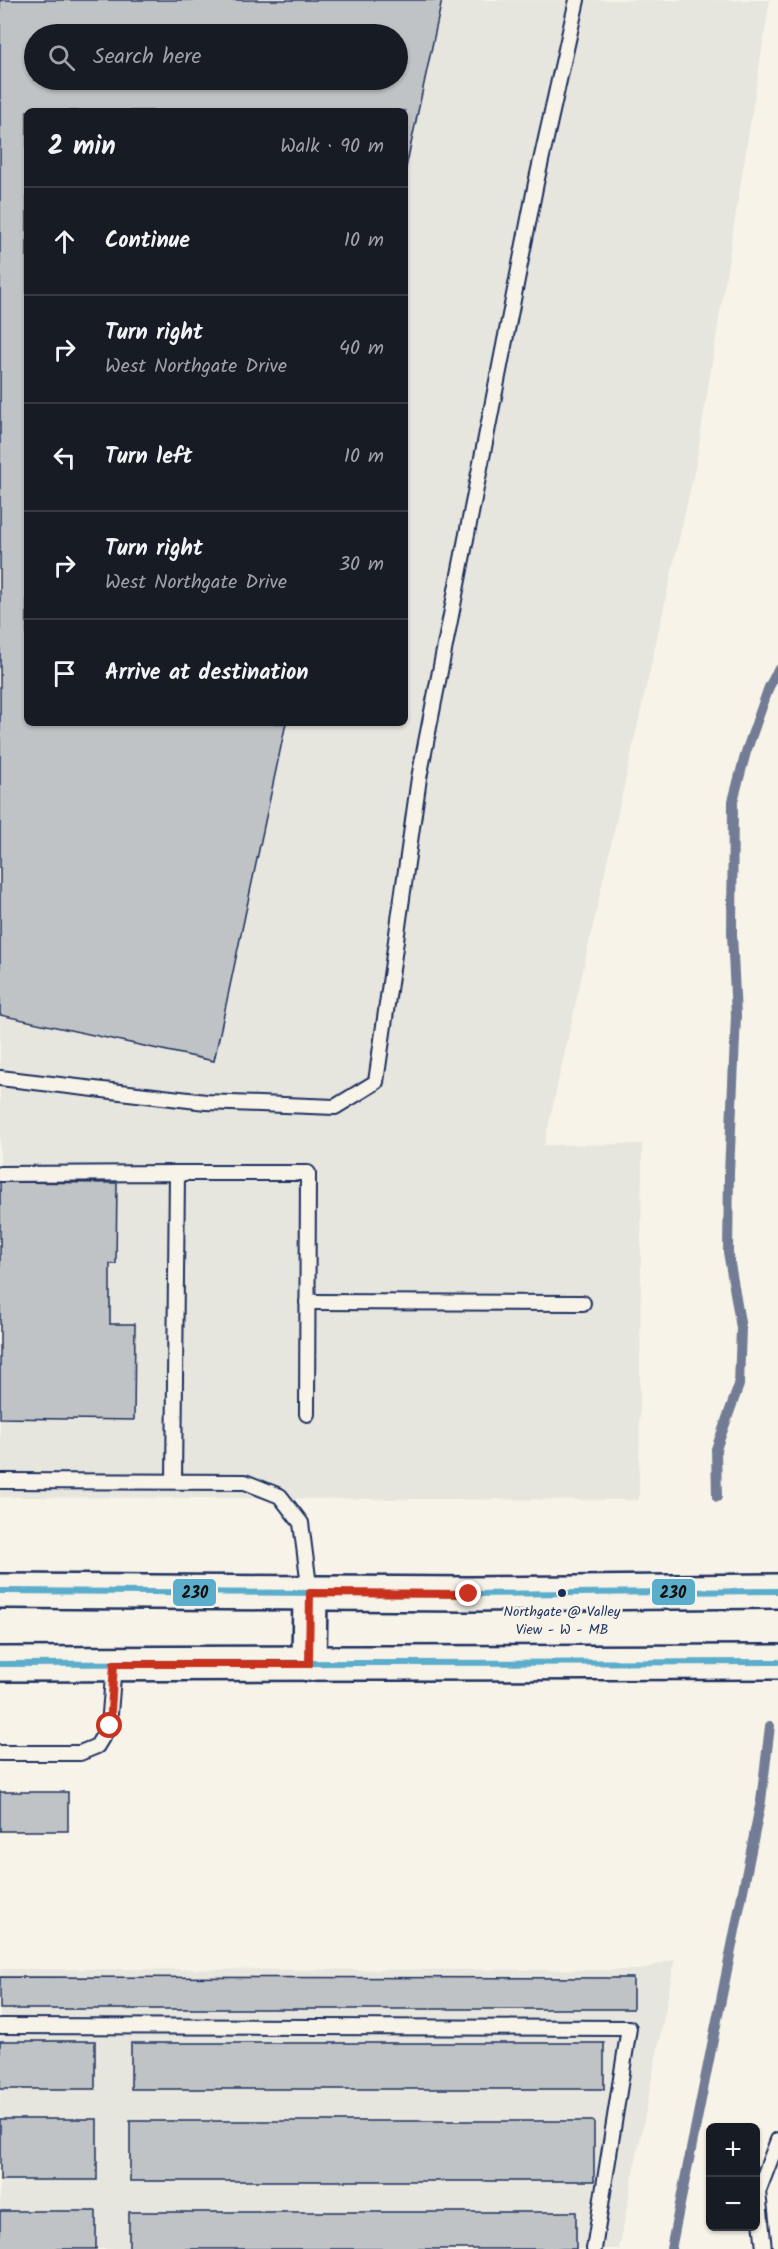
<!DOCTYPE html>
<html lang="en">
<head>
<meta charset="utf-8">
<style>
  :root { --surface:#171b24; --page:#242831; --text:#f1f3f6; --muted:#9ea1a6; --line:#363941 }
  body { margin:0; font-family:Kalam,sans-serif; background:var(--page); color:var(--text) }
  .controls { position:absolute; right:18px; bottom:18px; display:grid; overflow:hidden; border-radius:9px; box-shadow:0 2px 4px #0004 }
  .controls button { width:54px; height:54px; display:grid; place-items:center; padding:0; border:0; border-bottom:2px solid var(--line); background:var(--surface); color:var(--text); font:30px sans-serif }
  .stop { position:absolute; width:18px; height:18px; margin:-14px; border:4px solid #c8321e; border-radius:50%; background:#fff }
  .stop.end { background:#c8321e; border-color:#fff; box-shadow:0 2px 6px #0008 }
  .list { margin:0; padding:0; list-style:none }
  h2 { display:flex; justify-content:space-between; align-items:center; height:78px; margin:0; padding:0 24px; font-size:26px }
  h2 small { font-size:20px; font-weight:400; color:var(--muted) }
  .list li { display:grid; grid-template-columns:39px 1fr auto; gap:18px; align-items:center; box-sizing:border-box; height:108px; padding:0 24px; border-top:2px solid var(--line) }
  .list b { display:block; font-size:22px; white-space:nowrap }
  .list p { margin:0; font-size:20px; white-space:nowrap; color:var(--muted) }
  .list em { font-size:20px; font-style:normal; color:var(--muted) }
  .icon { flex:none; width:33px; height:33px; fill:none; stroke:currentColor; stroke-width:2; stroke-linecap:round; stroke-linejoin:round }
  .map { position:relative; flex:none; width:778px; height:2249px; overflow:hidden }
  .search { position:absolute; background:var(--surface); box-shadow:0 2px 4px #0004; left:24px; top:24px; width:384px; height:66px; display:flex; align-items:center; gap:15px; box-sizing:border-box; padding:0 21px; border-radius:33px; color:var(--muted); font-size:22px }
  .panel { position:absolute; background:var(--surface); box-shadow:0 2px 4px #0004; left:24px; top:108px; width:384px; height:618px; border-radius:9px }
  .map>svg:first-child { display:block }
</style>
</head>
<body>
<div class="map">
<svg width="778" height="2249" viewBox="0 0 778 2249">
  <rect width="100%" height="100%" fill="#f7f3e8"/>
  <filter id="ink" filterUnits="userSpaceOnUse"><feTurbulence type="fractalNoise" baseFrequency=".0167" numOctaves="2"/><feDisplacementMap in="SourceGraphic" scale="12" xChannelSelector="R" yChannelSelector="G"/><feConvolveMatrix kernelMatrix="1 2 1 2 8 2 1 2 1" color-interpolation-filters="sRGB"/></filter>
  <g filter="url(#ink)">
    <g fill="#e6e5de" fill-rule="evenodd">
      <path d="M0,0H770L696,463L544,1145L642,1144L639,1500L0,1497ZM34,34H398V80H34ZM27,111H405V723H27Z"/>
      <path d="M675,1959L619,2249H0V1969L641,1970Z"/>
    </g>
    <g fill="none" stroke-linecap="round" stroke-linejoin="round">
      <g stroke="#727c95" stroke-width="10">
        <path d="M717,1497L716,1449L739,1385L741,1328L728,1252L729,1173L736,1016L732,934L733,801L746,752L769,687L778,670"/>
        <path d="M671,2249L761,1801L770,1726"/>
      </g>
    </g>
    <g fill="#c0c3c5" stroke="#1b2f5e" stroke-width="1.5" fill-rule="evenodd">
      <path d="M0,0H442L405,172V111H27V723H286L214,1061L0,1015ZM34,34H398V80H34Z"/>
      <path d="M0,1182L117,1183L116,1264H110V1324H135L134,1420L0,1418Z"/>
      <rect x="0" y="1792" width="68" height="39"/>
      <path d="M0,1977L633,1978V2009H0Z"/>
      <rect x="0" y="2041" width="95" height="48"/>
      <rect x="131" y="2043" width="473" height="46"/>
      <rect x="0" y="2119" width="97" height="61"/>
      <rect x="130" y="2121" width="464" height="60"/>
      <rect x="0" y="2211" width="96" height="38"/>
      <rect x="129" y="2212" width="447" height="37"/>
    </g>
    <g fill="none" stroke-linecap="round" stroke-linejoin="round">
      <defs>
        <g id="service">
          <path d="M0,1078L206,1102L335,1107L376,1082L419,778L536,183L577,0"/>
          <path d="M177,1173H308L307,1414"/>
          <path d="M0,1174L177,1173L174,1481"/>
          <path d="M307,1302L583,1303"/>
          <path d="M0,1481L245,1482L280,1496L301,1523L310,1593"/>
          <path d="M0,1753H80L97,1746L109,1726L114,1664"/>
          <path d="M0,2026L629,2028L594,2249"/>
          <path d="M764,2249L758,2192L778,2140"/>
        </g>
        <g id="secondary">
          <path d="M0,1591L469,1594L778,1591"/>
          <path d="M0,1664L778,1662"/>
          <path d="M309,1664L310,1593"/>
        </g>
      </defs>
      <use href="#service" stroke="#1b2f5e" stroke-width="18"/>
      <use href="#secondary" stroke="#1b2f5e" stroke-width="38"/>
      <use href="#service" stroke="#f7f3e8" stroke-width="14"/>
      <use href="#secondary" stroke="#f7f3e8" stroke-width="33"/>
      <defs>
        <g id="bus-1">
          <path d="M0,1591L469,1594L778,1591"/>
          <path d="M0,1664L778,1662"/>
        </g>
      </defs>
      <use href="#bus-1" stroke="#f7f3e8" stroke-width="10"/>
      <use href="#bus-1" stroke="#5badcc" stroke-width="6"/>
    </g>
  </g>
  <g fill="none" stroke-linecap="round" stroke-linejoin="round" filter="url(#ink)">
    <path stroke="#c8321e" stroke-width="8" d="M110,1726L114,1664H309L310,1593L469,1594"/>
  </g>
  <circle fill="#1b2f5e" stroke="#f7f3e8" stroke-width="2" cx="562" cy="1593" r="5"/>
  <g text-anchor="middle" stroke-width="4.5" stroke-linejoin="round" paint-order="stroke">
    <g font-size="14" fill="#1b2f5e" stroke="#f7f3e8">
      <text x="562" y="1616">Northgate @ Valley<tspan x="562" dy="18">View - W - MB</tspan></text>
    </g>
  </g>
  <g stroke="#f7f3e8" stroke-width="2">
    <rect x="651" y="1578" width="45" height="28" rx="6" fill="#5badcc"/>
    <rect x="172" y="1578" width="45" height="29" rx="6" fill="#5badcc"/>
  </g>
  <g font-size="16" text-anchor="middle" font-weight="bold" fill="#111">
    <text x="673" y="1598">230</text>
    <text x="195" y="1598">230</text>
  </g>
</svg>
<div class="controls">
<button>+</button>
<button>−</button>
</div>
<div class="stop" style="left:110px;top:1726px"></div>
<div class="stop end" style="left:469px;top:1594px"></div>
<div class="search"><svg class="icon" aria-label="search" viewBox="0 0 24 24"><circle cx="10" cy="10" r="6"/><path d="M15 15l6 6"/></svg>Search here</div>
<section class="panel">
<h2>2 min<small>Walk · 90 m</small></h2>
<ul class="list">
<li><svg class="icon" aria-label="ahead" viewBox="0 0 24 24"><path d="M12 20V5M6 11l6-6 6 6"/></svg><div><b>Continue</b></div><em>10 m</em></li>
<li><svg class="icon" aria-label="right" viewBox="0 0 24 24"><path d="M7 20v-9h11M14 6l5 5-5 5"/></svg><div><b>Turn right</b><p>West Northgate Drive</p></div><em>40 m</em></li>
<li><svg class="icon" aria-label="left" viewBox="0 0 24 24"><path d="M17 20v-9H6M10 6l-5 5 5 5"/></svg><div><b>Turn left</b></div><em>10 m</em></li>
<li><svg class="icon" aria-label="right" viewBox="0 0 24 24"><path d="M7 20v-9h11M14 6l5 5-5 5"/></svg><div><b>Turn right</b><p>West Northgate Drive</p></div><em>30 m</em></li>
<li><svg class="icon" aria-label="arrive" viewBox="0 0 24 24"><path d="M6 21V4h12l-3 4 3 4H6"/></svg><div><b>Arrive at destination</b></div></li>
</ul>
</section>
</div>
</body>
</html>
